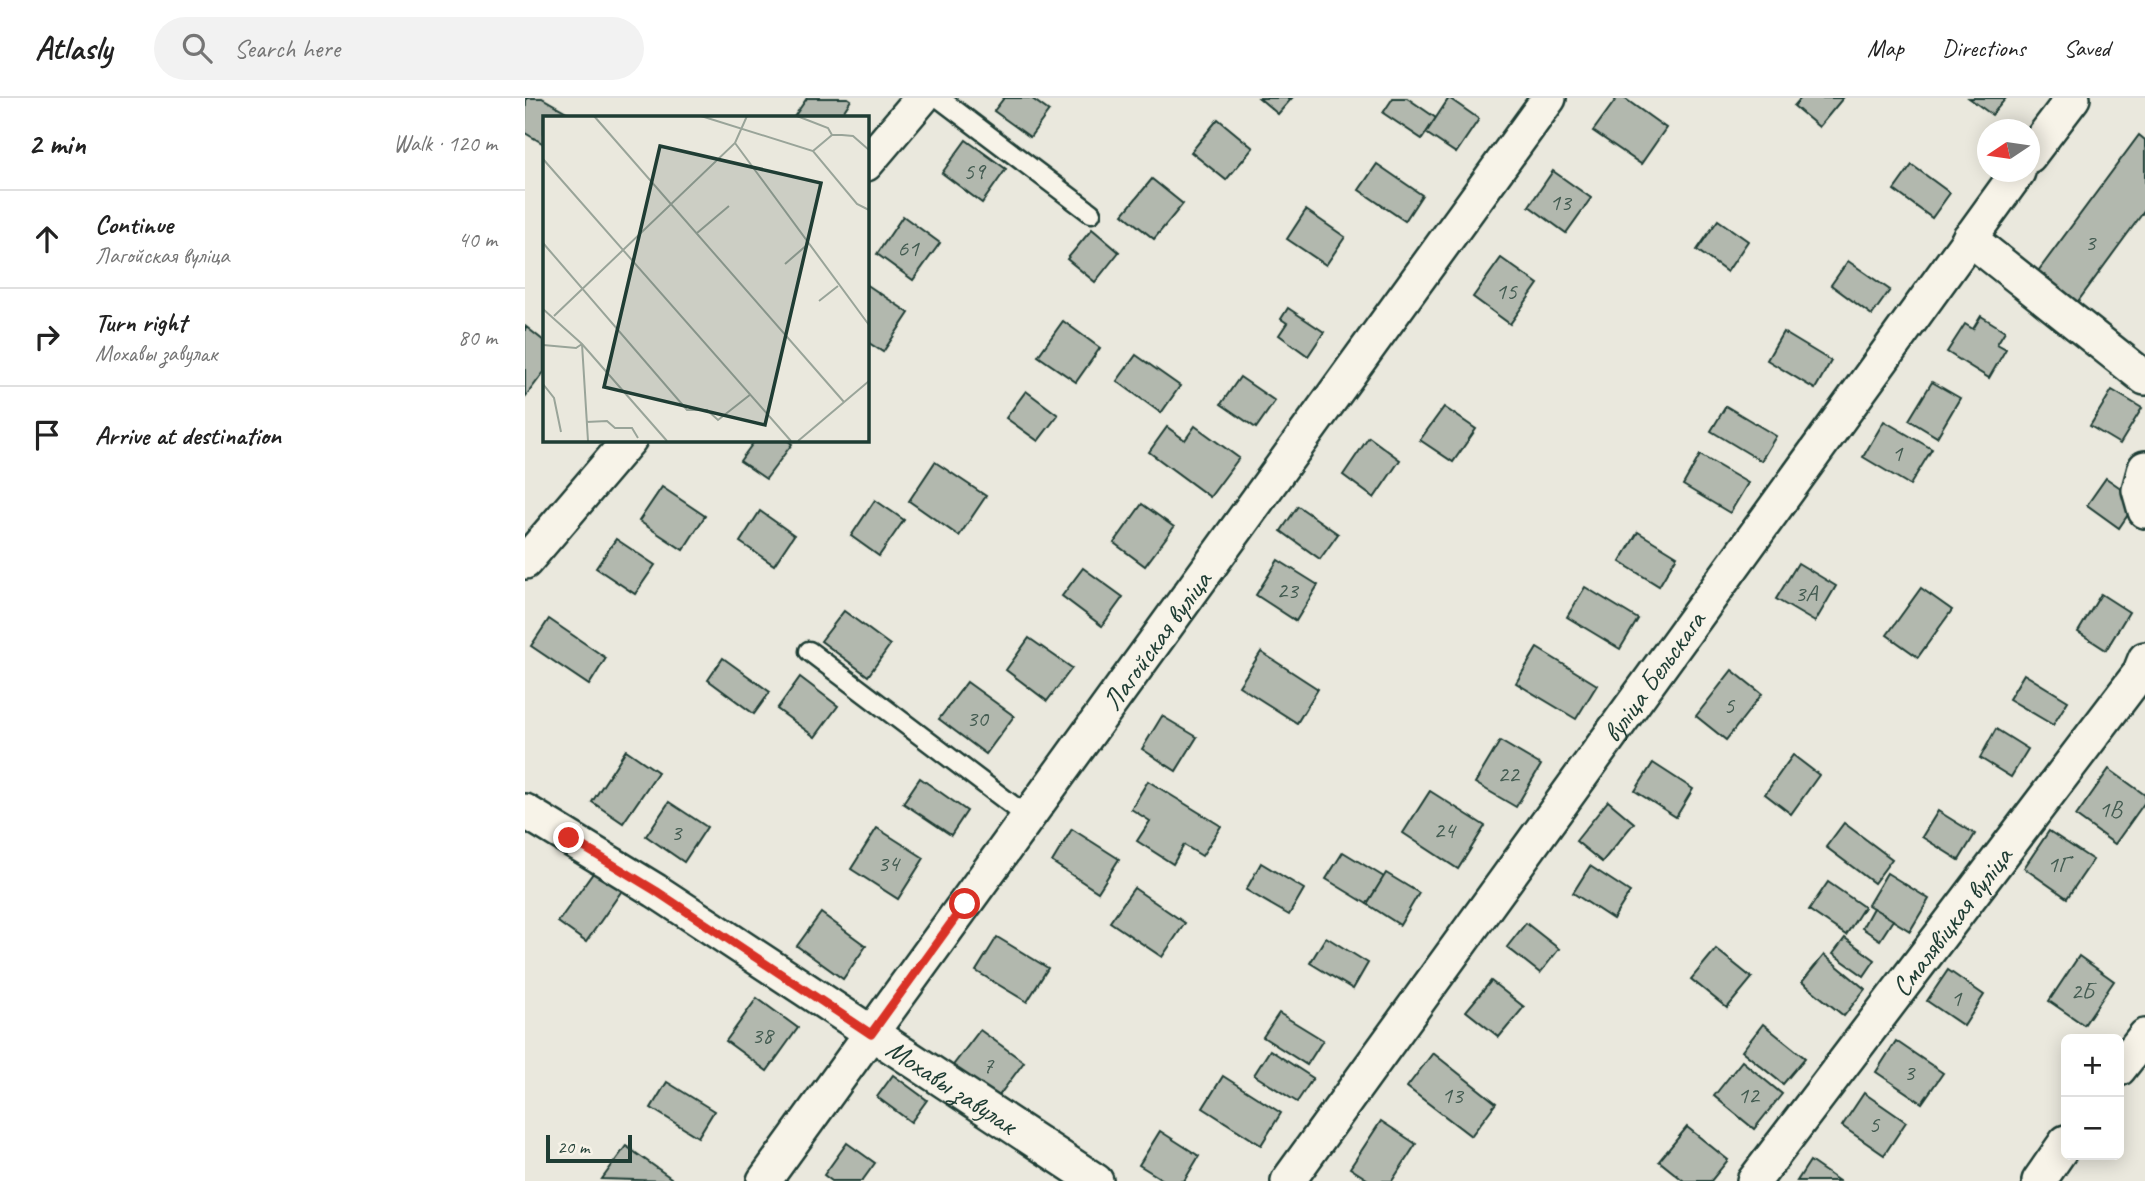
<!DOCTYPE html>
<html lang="en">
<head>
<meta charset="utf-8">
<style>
  :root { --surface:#fff; --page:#f2f2f2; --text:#222; --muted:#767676; --line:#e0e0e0 }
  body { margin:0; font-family:Caveat,sans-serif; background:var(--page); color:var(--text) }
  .controls { position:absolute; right:21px; bottom:21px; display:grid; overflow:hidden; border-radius:10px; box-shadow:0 4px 18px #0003 }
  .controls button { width:63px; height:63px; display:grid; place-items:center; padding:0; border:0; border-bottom:2px solid var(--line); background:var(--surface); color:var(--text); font:35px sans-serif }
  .compass { position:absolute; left:1452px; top:21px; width:63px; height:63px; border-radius:50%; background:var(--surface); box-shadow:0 4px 18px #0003; rotate:257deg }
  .scale { position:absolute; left:21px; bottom:18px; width:86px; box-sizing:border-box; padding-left:7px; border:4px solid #1f3d34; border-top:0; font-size:19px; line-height:24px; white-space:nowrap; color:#1f3d34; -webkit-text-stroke:5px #f7f3e8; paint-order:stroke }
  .stop { position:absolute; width:21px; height:21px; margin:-16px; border:5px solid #d93025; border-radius:50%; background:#fff }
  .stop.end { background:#d93025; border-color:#fff; box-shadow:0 2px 7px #0008 }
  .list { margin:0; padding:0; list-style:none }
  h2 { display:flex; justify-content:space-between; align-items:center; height:91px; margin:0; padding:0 28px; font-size:30px }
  h2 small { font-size:23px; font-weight:400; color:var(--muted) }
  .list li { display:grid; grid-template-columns:46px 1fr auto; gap:21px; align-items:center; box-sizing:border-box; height:98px; padding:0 28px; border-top:2px solid var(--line) }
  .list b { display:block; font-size:26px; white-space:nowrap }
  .list p { margin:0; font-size:23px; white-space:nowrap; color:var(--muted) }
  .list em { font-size:23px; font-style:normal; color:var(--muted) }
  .icon { flex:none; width:38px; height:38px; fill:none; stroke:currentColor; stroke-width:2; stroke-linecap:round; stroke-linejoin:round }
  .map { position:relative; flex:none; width:1620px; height:1083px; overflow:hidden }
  header { display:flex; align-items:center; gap:42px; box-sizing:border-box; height:98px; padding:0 35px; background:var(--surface); border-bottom:2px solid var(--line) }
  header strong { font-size:33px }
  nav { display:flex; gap:38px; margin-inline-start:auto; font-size:24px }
  .search { width:490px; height:63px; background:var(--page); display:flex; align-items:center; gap:18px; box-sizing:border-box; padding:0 24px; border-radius:38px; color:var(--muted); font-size:26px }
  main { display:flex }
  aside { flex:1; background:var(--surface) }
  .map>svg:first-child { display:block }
</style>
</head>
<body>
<header>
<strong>Atlasly</strong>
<div class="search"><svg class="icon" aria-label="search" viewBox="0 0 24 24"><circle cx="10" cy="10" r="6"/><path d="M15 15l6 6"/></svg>Search here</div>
<nav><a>Map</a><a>Directions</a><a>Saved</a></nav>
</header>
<main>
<aside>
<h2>2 min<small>Walk · 120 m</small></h2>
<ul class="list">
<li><svg class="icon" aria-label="ahead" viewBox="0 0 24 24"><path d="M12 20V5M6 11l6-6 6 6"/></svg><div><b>Continue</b><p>Лагойская вуліца</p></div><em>40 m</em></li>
<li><svg class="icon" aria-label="right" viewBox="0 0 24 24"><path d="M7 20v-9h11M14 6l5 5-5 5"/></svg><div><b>Turn right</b><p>Мохавы завулак</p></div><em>80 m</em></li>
<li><svg class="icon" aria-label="arrive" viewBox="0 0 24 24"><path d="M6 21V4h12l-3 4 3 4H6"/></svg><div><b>Arrive at destination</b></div></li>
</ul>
</aside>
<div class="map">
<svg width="1620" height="1083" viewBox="0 0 1620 1083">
  <rect width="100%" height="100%" fill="#eae8dd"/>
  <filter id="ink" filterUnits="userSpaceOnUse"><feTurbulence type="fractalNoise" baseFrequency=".0143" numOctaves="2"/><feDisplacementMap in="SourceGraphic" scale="14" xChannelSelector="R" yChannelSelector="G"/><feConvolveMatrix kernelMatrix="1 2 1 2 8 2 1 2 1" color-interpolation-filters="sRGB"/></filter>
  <g filter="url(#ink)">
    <g fill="#b2b8ae" stroke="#1f3d34" stroke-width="2">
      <path d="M1,0H17L43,15L41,19H19V46L0,35Z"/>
      <path d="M282,0H323L326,2L315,19H269Z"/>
      <path d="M479,0H506L524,13L505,39L469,13Z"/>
      <path d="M734,0H767L753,16Z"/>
      <path d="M868,0H882L911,20L897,41L858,15Z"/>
      <path d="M924,0L954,21L931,55L901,35Z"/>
      <path d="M1092,0H1099L1141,30L1116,66L1068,33Z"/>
      <path d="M1276,0H1318L1294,29L1269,8Z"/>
      <path d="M1444,0H1481L1467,17Z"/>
      <path d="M693,21L728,50L701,82L666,54Z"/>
      <path d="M1614,37L1620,42V112L1551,206L1511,176Z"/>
      <path d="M441,42L481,71L457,105L417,75Z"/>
      <path d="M852,66L897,97L880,123L834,92Z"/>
      <path d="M1387,67L1425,95L1407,120L1369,92Z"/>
      <path d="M1028,73L1066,100L1041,135L1004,108Z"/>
      <path d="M627,81L658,106L629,141L598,116Z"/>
      <path d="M781,112L820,139L801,167L762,141Z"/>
      <path d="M378,118L415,145L388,182L352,156Z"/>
      <path d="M1193,122L1223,143L1202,174L1172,152Z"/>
      <path d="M567,131L594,154L570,184L542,161Z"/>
      <path d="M976,160L1013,186L985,226L948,199Z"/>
      <path d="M1323,163L1365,192L1347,217L1306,187Z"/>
      <path d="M341,186L384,215L358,254L341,243Z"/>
      <path d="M763,210L799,234L783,258L754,237L762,225L756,221Z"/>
      <path d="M1456,218L1480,233L1472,246L1481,251L1464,280L1422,254L1440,226L1448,231Z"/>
      <path d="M538,223L575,250L551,284L513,258Z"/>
      <path d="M0,228L19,243V274L0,299Z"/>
      <path d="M1258,234L1306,263L1290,291L1242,262Z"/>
      <path d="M611,257L655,288L636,315L592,283Z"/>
      <path d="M715,279L750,303L731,330L696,306Z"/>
      <path d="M1407,284L1435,300L1412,339L1384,322Z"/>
      <path d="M1587,292L1617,310L1595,346L1565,328Z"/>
      <path d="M501,293L533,317L513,343L481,320Z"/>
      <path d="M1201,308L1251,338L1236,363L1186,333Z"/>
      <path d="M919,309L951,331L928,364L895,342Z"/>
      <path d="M1359,323L1407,351L1385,387L1338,359Z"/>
      <path d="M670,328L714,360L685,399L624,354L642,329L660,342Z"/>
      <path d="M844,339L875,362L849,400L818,377Z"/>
      <path d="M231,341H261L267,346L241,381L215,363Z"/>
      <path d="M1175,357L1223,385L1205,415L1158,387Z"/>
      <path d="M410,364L461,398L434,438L384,403Z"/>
      <path d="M1581,380L1613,402L1594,430L1562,407Z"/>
      <path d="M137,389L180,418L158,452L114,423Z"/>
      <path d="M350,402L379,422L354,458L326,438Z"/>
      <path d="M617,406L649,429L620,468L589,445Z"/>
      <path d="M773,408L813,436L795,461L756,433Z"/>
      <path d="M235,413L269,437L249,467L215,444Z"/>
      <path d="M1113,434L1152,458L1134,488L1095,464Z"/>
      <path d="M91,441L130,467L110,496L71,470Z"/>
      <path d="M753,462L793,487L771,523L731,497Z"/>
      <path d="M1273,465L1311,488L1290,524L1251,501Z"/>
      <path d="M558,470L598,499L577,528L537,498Z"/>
      <path d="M1060,489L1113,521L1095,551L1042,519Z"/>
      <path d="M1396,490L1427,512L1393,559L1362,537Z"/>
      <path d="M1576,496L1604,514L1581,552L1553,534Z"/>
      <path d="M319,513L365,547L343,578L296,543Z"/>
      <path d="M24,521L81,560L64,587L6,548Z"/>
      <path d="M504,540L547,570L522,603L481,572Z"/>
      <path d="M1012,550L1072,587L1051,621L991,585Z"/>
      <path d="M736,554L793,591L772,625L714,588Z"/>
      <path d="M198,560L245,594L229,616L183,582Z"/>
      <path d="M1207,572L1237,596L1201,642L1171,618Z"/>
      <path d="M1499,576L1543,603L1528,627L1484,601Z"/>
      <path d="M275,579L313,608L290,639L252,611Z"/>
      <path d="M442,584L489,618L461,656L414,621Z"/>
      <path d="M637,618L672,639L651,673L617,651Z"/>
      <path d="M1471,631L1503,651L1486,679L1455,660Z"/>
      <path d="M975,643L1016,667L991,709L950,685Z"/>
      <path d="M101,652L133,674L98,725L67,704Z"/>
      <path d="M1268,657L1294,677L1266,716L1240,696Z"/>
      <path d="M1128,665L1168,691L1151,719L1110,693Z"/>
      <path d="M1584,671L1620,697V704L1590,746L1551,718Z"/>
      <path d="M395,680L442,713L426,737L378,705Z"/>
      <path d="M623,683L696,728L677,758L659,747L648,766L612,743L625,723L606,711Z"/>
      <path d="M905,693L960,728L933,771L878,735Z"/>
      <path d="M1083,703L1109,725L1077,764L1051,743Z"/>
      <path d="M144,704L182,729L159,764L121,738Z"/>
      <path d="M1413,713L1450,736L1434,762L1397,739Z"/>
      <path d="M1319,725L1367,761L1349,785L1301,749Z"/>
      <path d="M352,730L399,760L373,801L326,771Z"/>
      <path d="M547,731L594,761L573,794L527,764Z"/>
      <path d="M1524,733L1568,762L1542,800L1499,770Z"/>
      <path d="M818,754L859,779L842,806L801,781Z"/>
      <path d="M736,765L779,791L764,817L721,792Z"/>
      <path d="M1065,768L1105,794L1088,821L1048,795Z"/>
      <path d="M71,771L98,791L61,844L33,824Z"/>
      <path d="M861,775L894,795L875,827L842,806Z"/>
      <path d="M1362,775L1404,801L1385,833L1343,807Z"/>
      <path d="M1303,784L1339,809L1321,837L1284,812Z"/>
      <path d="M609,790L660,825L637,859L585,824Z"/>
      <path d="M1348,810L1368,822L1355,842L1337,830Z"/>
      <path d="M296,815L341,848L318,881L272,848Z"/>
      <path d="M1001,825L1034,851L1015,875L982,849Z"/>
      <path d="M472,839L523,870L502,904L451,873Z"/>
      <path d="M801,839L843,865L828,891L785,865Z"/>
      <path d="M1320,840L1350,862L1339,878L1308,856Z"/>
      <path d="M1191,851L1227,880L1202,910L1166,881Z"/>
      <path d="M1299,857L1340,891L1319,918L1277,884Z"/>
      <path d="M1554,858L1589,883L1559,927L1524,903Z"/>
      <path d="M1423,872L1459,897L1439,928L1402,903Z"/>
      <path d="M966,883L999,909L974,939L941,913Z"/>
      <path d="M232,900L273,930L242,973L201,943Z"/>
      <path d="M754,915L798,942L782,967L738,939Z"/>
      <path d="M1238,926L1280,960L1258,986L1217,953Z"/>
      <path d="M455,932L499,964L470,1003L426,970Z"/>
      <path d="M1371,943L1418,975L1397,1005L1351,974Z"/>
      <path d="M745,952L788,980L772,1004L729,977Z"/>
      <path d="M908,955L971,1005L946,1038L882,989Z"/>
      <path d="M1217,963L1257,996L1229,1031L1189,998Z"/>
      <path d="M368,977L402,1002L386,1024L352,999Z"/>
      <path d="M698,978L756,1015L736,1047L678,1010Z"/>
      <path d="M142,984L189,1013L173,1039L126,1010Z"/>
      <path d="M1339,995L1381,1024L1359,1057L1317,1028Z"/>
      <path d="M856,1023L891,1046L867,1083H845L825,1070Z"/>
      <path d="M1162,1029L1203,1062L1186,1083H1159L1134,1063Z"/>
      <path d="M635,1033L674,1058L659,1083H640L614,1067Z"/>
      <path d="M322,1045L350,1065L337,1083H307L299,1077Z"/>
      <path d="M101,1048L146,1080L144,1083L77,1081Z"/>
      <path d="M1285,1063L1314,1083H1272Z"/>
    </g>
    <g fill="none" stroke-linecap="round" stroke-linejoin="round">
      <defs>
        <g id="service">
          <path d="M414,0L566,115"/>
          <path d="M284,553L503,719"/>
        </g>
        <g id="minor">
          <path d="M1504,58L1548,0"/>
          <path d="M341,66L397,0"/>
          <path d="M1444,140L1620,280"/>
          <path d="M1620,370L1614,392L1620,413"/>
          <path d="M0,464L105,341"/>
          <path id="s1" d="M0,713L131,793L571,1083"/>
          <path d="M1594,971L1620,938"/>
          <path id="s2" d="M239,1083L1024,0"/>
          <path id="s3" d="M763,1083L1493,74"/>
          <path id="s4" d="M1229,1083L1614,576L1620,561"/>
          <path d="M1514,1083L1541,1044"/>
        </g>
      </defs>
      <use href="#service" stroke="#1f3d34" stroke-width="23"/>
      <use href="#minor" stroke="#1f3d34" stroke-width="38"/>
      <use href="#service" stroke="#f7f3e8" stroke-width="18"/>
      <use href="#minor" stroke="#f7f3e8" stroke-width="33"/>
    </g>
  </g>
  <g fill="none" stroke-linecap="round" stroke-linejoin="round" filter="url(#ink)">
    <path stroke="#d93025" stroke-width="9" d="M44,740L131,793L346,936L440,806"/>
  </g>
  <g text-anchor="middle" stroke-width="6" stroke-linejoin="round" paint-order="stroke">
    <g font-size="24" fill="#445c52">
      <text x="449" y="81">59</text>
      <text x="1035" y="112">13</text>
      <text x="1565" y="152">3</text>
      <text x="383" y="158">61</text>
      <text x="981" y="201">15</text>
      <text x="1372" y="363">1</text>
      <text x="762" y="500">23</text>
      <text x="1281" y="503">3А</text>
      <text x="1204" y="615">5</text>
      <text x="452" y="628">30</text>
      <text x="983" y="684">22</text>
      <text x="1585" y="719">1В</text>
      <text x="919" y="740">24</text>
      <text x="151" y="742">3</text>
      <text x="363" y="773">34</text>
      <text x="1533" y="774">1Г</text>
      <text x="1557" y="901">2Б</text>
      <text x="1431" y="908">1</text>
      <text x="237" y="945">38</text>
      <text x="463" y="975">7</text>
      <text x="1384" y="982">3</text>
      <text x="927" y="1005">13</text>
      <text x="1223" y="1005">12</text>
      <text x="1349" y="1034">5</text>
    </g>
    <g font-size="28" fill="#1f3d34" stroke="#f7f3e8">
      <text dy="10" stroke="none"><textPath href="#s2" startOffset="668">Лагойская вуліца</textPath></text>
      <text dy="10" stroke="none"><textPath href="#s3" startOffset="623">вуліца Бельскага</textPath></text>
      <text dy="10" stroke="none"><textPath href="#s4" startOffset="326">Смалявіцкая вуліца</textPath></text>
      <text dy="10" stroke="none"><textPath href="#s1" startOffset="508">Мохавы завулак</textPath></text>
    </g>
  </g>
  <g transform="translate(18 18)">
    <rect width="326" height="326" fill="#eae8dd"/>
    <path fill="none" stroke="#99a499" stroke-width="2" d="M51,0L301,286M158,0L270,35L314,88L326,94M254,0L285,12L289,19M192,27L326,209M270,35L289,19H299L310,20L326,34M0,43L248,325M154,117L186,90M0,127L144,294H164L175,304L208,278M242,148L265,128M276,185L295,170M0,193L39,228L124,325M11,200L192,27L204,0M39,228L45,325M0,229L33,232L39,228M0,268L11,282L18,316M43,306L64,305L72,312H89L95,322M255,325L326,265"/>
    <path fill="#1f3d34" fill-opacity="0.15" stroke="#1f3d34" stroke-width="3.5" d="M117,30L278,67L222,309L61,271Z"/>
    <rect width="326" height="326" fill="none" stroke="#1f3d34" stroke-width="3.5"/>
  </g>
</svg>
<div class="controls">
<button>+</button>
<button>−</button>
</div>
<svg class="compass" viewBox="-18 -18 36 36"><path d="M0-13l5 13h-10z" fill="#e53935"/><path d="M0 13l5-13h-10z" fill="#767676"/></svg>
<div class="scale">20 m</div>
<div class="stop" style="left:440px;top:806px"></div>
<div class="stop end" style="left:44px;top:740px"></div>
</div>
</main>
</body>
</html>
